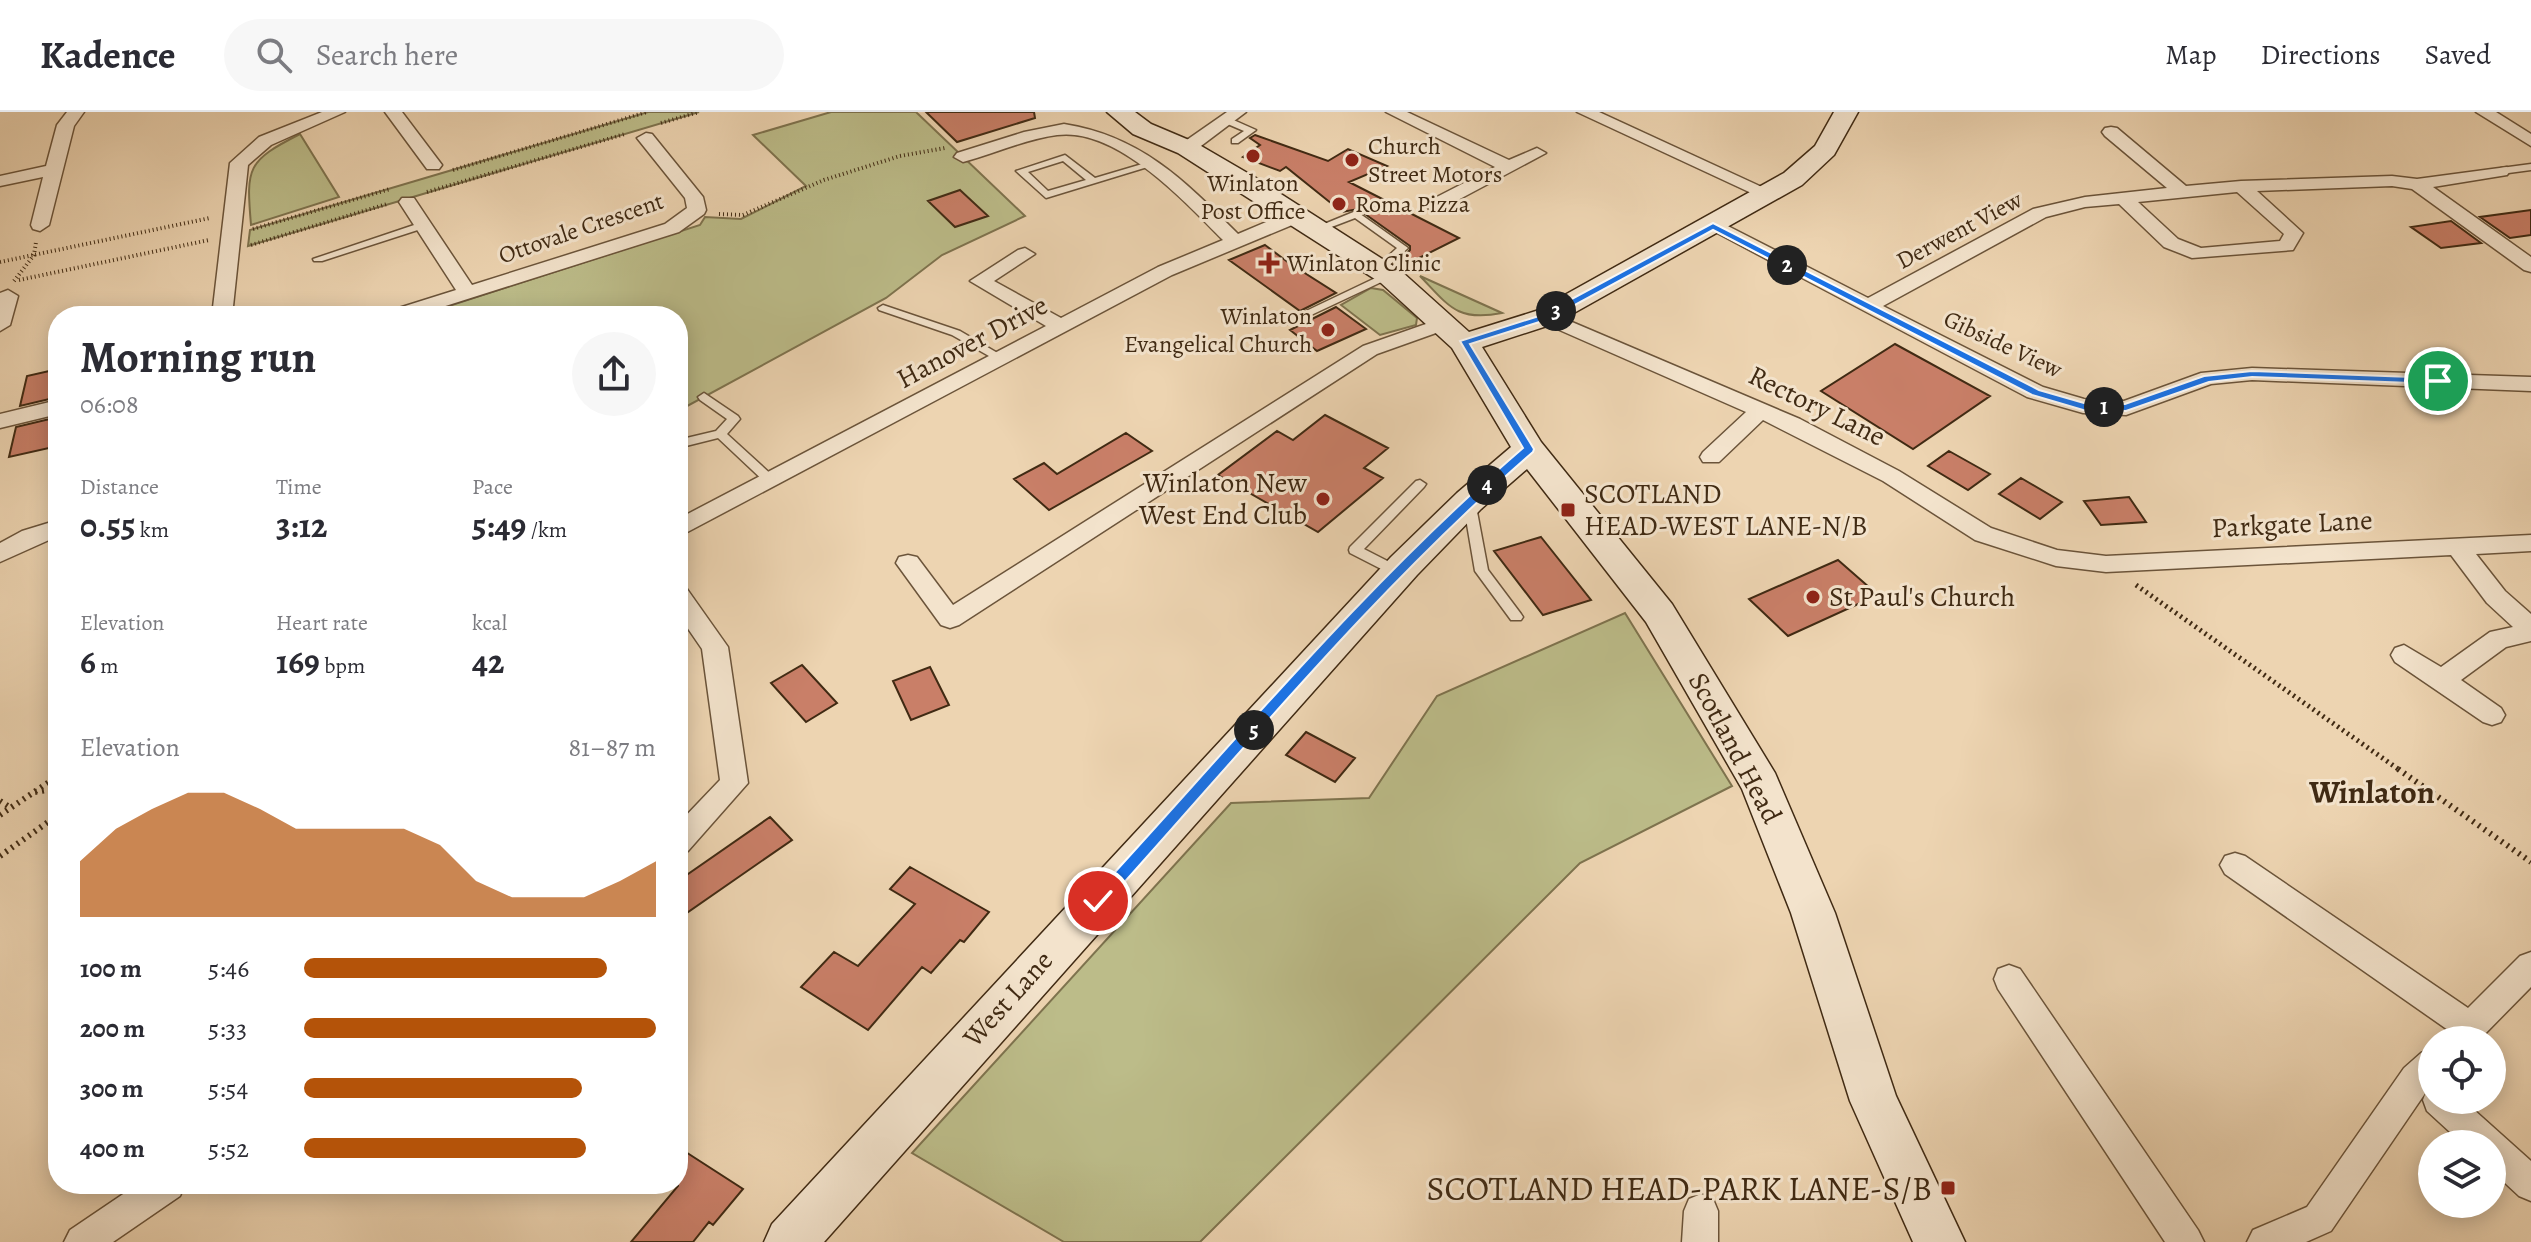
<!DOCTYPE html>
<meta charset="utf-8">
<style>
:root{--surface:#fff;--page:#f7f7f7;--text:#2b2b33;--muted:#7c7c81;--line:#e1e1e2;--accent:#b45309}
body{margin:0;font-family:Alegreya,serif;background:var(--page);color:var(--text);height:100vh;display:flex;flex-direction:column;font-size:30px;white-space:nowrap}
*{box-sizing:border-box;margin:0}
p{font-size:26px;color:var(--muted)}
.icon{flex:none;width:44px;height:44px;fill:none;stroke:currentColor;stroke-width:2;stroke-linecap:round;stroke-linejoin:round}
.map{position:relative;flex:1;overflow:hidden}
.panel{position:absolute;left:48px;top:194px;width:640px;height:888px;display:flex;flex-direction:column;background:var(--surface);border-radius:32px;box-shadow:0 4px 20px #0003}
.panel>*{flex:none}
.controls{position:absolute;left:2418px;top:914px;display:grid;gap:16px}
.controls a{display:grid;place-items:center;width:88px;height:88px;border-radius:50%;background:var(--surface);box-shadow:0 4px 20px #0003;font-size:40px}
.pin{position:absolute;display:grid;place-items:center;width:68px;height:68px;color:#fff;margin:-34px;border:4px solid #fff;border-radius:50%;box-shadow:0 2px 8px #0007}
.km{position:absolute;width:40px;height:40px;margin:-20px;border-radius:50%;background:#222;color:#fff;font-size:22px;line-height:40px;text-align:center}
.round{display:grid;place-items:center;flex:none;width:84px;height:84px;border-radius:42px;background:var(--page)}
.overview{display:flex;align-items:center;justify-content:space-between;height:136px;padding:0 32px}
h1{font-size:44px;font-weight:600;line-height:60px}
.stats{display:grid;grid-template-columns:repeat(3,1fr);gap:12px;height:136px;padding:8px 32px}
.stats div{display:grid;align-content:center}
.stats b{font-size:34px;font-weight:600}
.stats small{font-size:22px;font-weight:400}
.stats p{font-size:22px}
.chart{height:224px;padding:16px 32px}
.chart p{display:flex;justify-content:space-between}
.chart svg{width:100%;height:144px;margin-top:8px;fill:var(--accent);opacity:.7}
ul{padding:0 32px;list-style:none;font-size:26px}
li{display:grid;grid-template-columns:128px 96px 1fr;align-items:center;height:60px}
li i{height:20px;border-radius:10px;background:var(--accent)}
header{display:flex;align-items:center;gap:48px;box-sizing:border-box;height:112px;padding:0 40px;background:var(--surface);border-bottom:2px solid var(--line)}
header strong{font-size:38px}
nav{display:flex;gap:44px;margin-inline-start:auto;font-size:28px}
.search{width:560px;height:72px;background:var(--page);display:flex;align-items:center;gap:20px;box-sizing:border-box;padding:0 28px;border-radius:44px;color:var(--muted);font-size:30px}
.map>svg:first-child{display:block}
.green{fill:#bcbc89;stroke:#7e734e;stroke-width:2}
.building{fill:#c97f68;stroke:#402a13;stroke-width:2}
.lines{fill:none;stroke-linecap:round;stroke-linejoin:round}
.lane-casing{stroke:#6b543a;stroke-width:3}
.street-casing{stroke:#6b543a;stroke-width:3}
.secondary-casing{stroke:#402a13;stroke-width:3}
.path-far2{stroke:#402a13;stroke-width:4;stroke-dasharray:1 3;stroke-linecap:butt}
.path-far1{stroke:#402a13;stroke-width:5;stroke-dasharray:2 4;stroke-linecap:butt}
.path{stroke:#402a13;stroke-width:6;stroke-dasharray:2 5;stroke-linecap:butt}
.lane{fill:#f3e3cc;fill-rule:evenodd}
.street{fill:#f3e3cc;fill-rule:evenodd}
.secondary{fill:#f3e3cc;fill-rule:evenodd}
.route{fill:#1a73e8;stroke:#fff;stroke-width:2}
.poi-dot{fill:#8f2418;stroke:#f3e3cc;stroke-width:3}
.labels{text-anchor:middle;dominant-baseline:central;stroke-width:6;stroke-linejoin:round;paint-order:stroke}
.far-poi-label{font-size:24px;fill:#402a13;stroke:#f3e3cc;text-anchor:start}
.far-street-label{font-size:24px;fill:#402a13;stroke:#f3e3cc}
.street-label{font-size:28px;fill:#402a13;stroke:#f3e3cc}
.poi-label{font-size:28px;fill:#402a13;stroke:#f3e3cc;text-anchor:start}
.quarter-label{font-size:32px;font-weight:bold;fill:#402a13;stroke:#f3e3cc}
.near-poi-label{font-size:34px;fill:#402a13;stroke:#f3e3cc;text-anchor:end}
</style>
<header>
<strong>Kadence</strong>
<div class="search"><svg class="icon" aria-label="search" viewBox="0 0 24 24"><circle cx="10" cy="10" r="6"/><path d="M15 15l6 6"/></svg>Search here</div>
<nav><a>Map</a><a>Directions</a><a>Saved</a></nav>
</header>
<div class="map">
<svg width="2531" height="1130" viewBox="0 0 2531 1130">
<rect width="100%" height="100%" fill="#edd4b1"/>
<filter id="stains"><feTurbulence type="fractalNoise" baseFrequency=".0025" numOctaves="4"/><feColorMatrix values="0 0 0 0 .2 0 0 0 0 .09 0 0 0 0 .02 0 0 0 .5 -.17"/></filter>
<radialGradient id="worn" r=".72"><stop offset=".6" stop-color="#630" stop-opacity="0"/><stop offset="1" stop-color="#630" stop-opacity=".3"/></radialGradient>
<path class="green" d="M648,0H699L248,134L250,118Z
M831,0H916L1025,104L942,143L886,186L678,299V204H418L700,113L705,105L741,107L806,74L753,23Z
M300,22L339,85L251,113C246,55 247,49 300,22Z
M1420,164L1502,201C1457,210 1449,194 1420,164Z
M1371,176L1383,178L1417,206L1416,213L1380,223L1341,193Z
M1625,501L1732,674L1580,751L1200,1130H1064L912,1041L1231,691L1369,686L1437,584Z"/>
<path class="building" d="M926,0H1034L1035,6L957,30Z
M1255,23L1328,49L1348,37L1387,54L1349,70L1459,126L1409,151L1402,146L1410,138V134L1358,97L1342,100L1286,55L1280,59L1243,45L1260,33L1250,26Z
M960,78L988,104L955,115L928,89Z
M2531,98V123L2510,126L2480,105Z
M2451,109L2481,131L2441,136L2411,115Z
M1265,133L1289,151L1336,181L1300,199L1229,148Z
M1336,195L1366,217L1317,239L1290,218Z
M1895,232L1990,284L1913,337L1821,279Z
M58,257V285L20,294L27,264Z
M1325,303L1388,336L1364,356L1383,366L1318,420L1218,363L1277,319L1293,328Z
M58,305V334L9,345L16,315Z
M1126,321L1152,339L1049,398L1014,367L1044,351L1057,362Z
M1949,339L1990,362L1968,378L1928,354Z
M2021,366L2062,390L2040,407L1999,382Z
M2129,385L2146,410L2101,413L2084,389Z
M1541,425L1591,488L1543,503L1494,439Z
M1838,448L1878,483L1788,524L1749,487Z
M802,553L837,591L806,610L771,571Z
M930,555L949,593L911,608L893,569Z
M1306,620L1355,646L1335,670L1286,643Z
M770,705L792,728L678,807V769Z
M910,755L989,800L964,830L960,828L931,861L922,855L868,918L801,875L834,840L858,854L915,792L890,777Z
M678,1035L743,1077L713,1113L709,1110L693,1130H631L678,1074Z"/>
<g class="lines">
<defs>
<path id="lane" d="M1223,6H1229L1256,18L1238,31H1232V27L1244,19L1223,10Z
M1065,43L1095,66L1149,50L1154,53L1046,86L1016,59ZM1063,49L1086,68L1048,79L1028,60Z
M2531,52V58L2501,62L2496,59L2501,56Z
M1356,99L1408,136L1383,159H1375L1374,157L1397,136L1355,106L1321,119L1312,117Z
M423,110L427,111V115L322,149H314L313,147Z
M1388,160L1393,163L1392,165L1292,212H1284L1283,210Z
M883,193L960,219L1006,246L1000,249L996,248L952,223L879,198L878,196Z
M704,281L738,304L740,307L727,322L774,365L776,368L774,371H766L718,326L678,336V328L716,319L727,307L700,288L698,285Z
M1420,368L1426,372L1424,375L1364,437L1403,457L1405,460L1403,463H1393L1350,441L1349,438L1350,435L1416,369Z
M1469,385L1475,389L1488,458L1521,502L1523,505L1521,508H1511L1475,459L1463,389Z"/>
<path id="street" d="M67,0H84L74,14L49,113L40,119L33,117L31,113L43,65L0,74V64L46,54L57,13Z
M322,0H345L271,33L248,53L232,204H212L230,51L259,25Z
M385,0H402L442,53L439,57H427Z
M1227,0H1246L1193,40H1181L1178,36L1181,32Z
M1386,0H1407L1509,48L1537,36L1546,41L1441,97H1429L1426,93L1429,89L1495,55Z
M1577,0H1599L1777,82L1768,87L1762,86Z
M2476,0H2496L2531,22V34Z
M1064,12C1141,24 1185,69 1238,122L1290,100L1297,98L1306,104L1304,108L1172,163L678,425V407L1046,214L970,169L1018,138L1025,136L1035,142L994,169L1061,206L1158,155L1223,128C1184,89 1117,15 1057,23C1025,27 994,42 963,50L954,45L957,41L1024,20Z
M2111,15L2117,16L2186,74L2241,69L2392,64L2417,67L2507,55L2510,59L2507,63L2433,75L2531,145V160L2524,158L2412,77L2392,74L2257,79L2303,121L2293,138L2192,146L2164,135L2119,92L2085,95L2046,105L1883,194L2043,275L2084,287L2124,289L2201,261L2252,256L2531,265V279L2252,268L2211,272L2126,303L2083,301L2027,285L1704,114L1706,110H1720L1868,186L2033,97L2085,85L2167,76L2105,24L2102,20L2105,16ZM2237,80L2284,122L2280,129L2201,136L2178,127L2138,90Z
M646,21L652,22L703,85L706,98L704,102L679,120L414,204H383L386,200L456,178L399,90L402,86H414L472,173L665,112L687,96L685,86L637,26Z
M8,178L18,184L10,213L0,219V181Z
M1546,199L1800,307L1899,359L1991,416L2057,438L2106,444L2531,423V439L2476,442L2505,479L2531,502V529L2506,535L2461,568L2501,596L2505,603L2501,610L2492,613L2483,610L2395,550L2391,543L2395,536L2404,533L2441,555L2490,520L2513,515L2487,491L2451,443L2106,460L2056,454L1975,428L1883,369L1763,308L1719,350H1703L1700,345L1703,340L1746,300L1539,209L1536,205L1539,201Z
M1443,206L1453,212L1450,216L1377,242L959,513L950,516L941,513L896,451L899,445L908,443L917,445L953,493L1363,234Z
M58,288V302L0,316V302Z
M58,408V424L0,450V431L22,419Z
M678,474L687,477L728,535L748,671L688,739L678,743V712L720,668L702,537L678,502Z
M2235,741L2245,744L2468,896L2520,844L2531,840V875L2479,928H2445L2448,918L2225,762L2220,753L2225,744Z
M2009,853L2020,857L2198,1118L2204,1130H2165L1998,877L1994,867L1998,857Z
M2432,937V974L2429,976L2432,975V988H2463L2531,1049V1089L2519,1084L2492,1059V1032H2463L2427,999L2423,988L2426,980L2331,1119L2306,1130H2247L2253,1118L2307,1095L2404,956L2421,941Z
M138,1072H185L180,1084L113,1130H64L70,1118Z
M1701,1082L1713,1087L1718,1099V1130H1682L1684,1099L1689,1087Z"/>
<path id="secondary" d="M1107,0H1135L1151,12L1196,31L1256,66L1401,159L1469,220L1536,199L1784,61L1815,34L1834,0H1858L1834,43L1802,73L1556,211L1482,235L1541,330L1672,492L1775,661L1835,801L1896,984L1965,1130H1913L1850,989L1791,801L1742,677L1646,510L1527,357L1481,397L1417,463L824,1130H764L772,1112L1391,445L1457,381L1511,335L1452,236L1381,171L1178,41L1133,22Z"/>
</defs>
<use href="#lane" class="lane-casing"/>
<use href="#street" class="street-casing"/>
<use href="#secondary" class="secondary-casing"/>
<path class="path-far2" d="M661,11L699,0
M453,58L647,0
M427,80L625,22
M719,102L743,103L824,68L900,44L945,36
M253,117L390,77
M251,133L387,92
M0,150L210,106
M19,168L209,128
M14,169L34,143L36,130"/>
<path class="path-far1" d="M2136,473L2401,659"/>
<path class="path" d="M2398,657L2531,750
M35,680L58,676
M0,689L11,696
M0,703L58,664
M0,744L58,703"/>
<use href="#lane" class="lane"/>
<use href="#street" class="street"/>
<use href="#secondary" class="secondary"/>
</g>
<path class="route" d="M1713,111L2039,278L2084,291L2125,292L2204,264L2252,259L2438,266L2443,269L2438,272L2252,265L2209,270L2126,299L2083,298L2032,283L1713,118L1549,207L1470,232L1534,337L1533,340C1376,476 1243,639 1104,793H1093V784C1232,633 1367,470 1523,336L1460,229L1542,203Z"/>
<g class="poi-dot">
<circle cx="1253" cy="44" r="8"/>
<circle cx="1352" cy="48" r="8"/>
<circle cx="1339" cy="92" r="8"/>
<path d="M1265 139h8v8h8v8h-8v8h-8v-8h-8v-8h8z"/>
<circle cx="1328" cy="218" r="8"/>
<circle cx="1323" cy="387" r="8"/>
<rect x="1560" y="390" width="16" height="16" rx="4"/>
<circle cx="1813" cy="485" r="8"/>
<rect x="1940" y="1068" width="16" height="16" rx="4"/>
</g>
<g class="labels">
<g class="far-poi-label">
<text x="1368" y="34">Church<tspan x="1368" dy="28">Street Motors</tspan></text>
<text x="1253" y="71" text-anchor="middle">Winlaton<tspan x="1253" dy="28">Post Office</tspan></text>
<text x="1355" y="92">Roma Pizza</text>
<text x="1287" y="151">Winlaton Clinic</text>
<text x="1312" y="204" text-anchor="end">Winlaton<tspan x="1312" dy="28">Evangelical Church</tspan></text>
</g>
<g class="far-street-label">
<text transform="translate(581 116) rotate(-19)">Ottovale Crescent</text>
<text transform="translate(1959 118) rotate(-28)">Derwent View</text>
<text transform="translate(2003 232) rotate(25)">Gibside View</text>
</g>
<g class="street-label">
<text transform="translate(972 230) rotate(-28)">Hanover Drive</text>
<text transform="translate(1817 294) rotate(26)">Rectory Lane</text>
<text transform="translate(2292 412) rotate(-3)">Parkgate Lane</text>
<text transform="translate(1735 636) rotate(62)">Scotland Head</text>
<text transform="translate(1008 887) rotate(-48)">West Lane</text>
</g>
<g class="poi-label">
<text x="1307" y="371" text-anchor="end">Winlaton New<tspan x="1307" dy="32">West End Club</tspan></text>
<text x="1584" y="382">SCOTLAND<tspan x="1584" dy="32">HEAD-WEST LANE-N/B</tspan></text>
<text x="1829" y="485">St Paul's Church</text>
</g>
<g class="quarter-label">
<text x="2372" y="680">Winlaton</text>
</g>
<g class="near-poi-label">
<text x="1932" y="1076">SCOTLAND HEAD-PARK LANE-S/B</text>
</g>
</g>
<rect width="100%" height="100%" filter="url(#stains)"/>
<rect width="100%" height="100%" fill="url(#worn)"/>
</svg>
<div class="controls">
<a><svg class="icon" aria-label="locate" viewBox="0 0 24 24"><circle cx="12" cy="12" r="6"/><path d="M12 2v4M12 18v4M2 12h4M18 12h4"/></svg></a>
<a><svg class="icon" aria-label="layers" viewBox="0 0 24 24"><path d="M12 4l9 5-9 5-9-5zM3 14l9 5 9-5"/></svg></a>
</div>
<div class="pin" style="left:2438px;top:269px;background:#1e9e55"><svg class="icon" aria-label="arrive" viewBox="0 0 24 24"><path d="M6 21V4h12l-3 4 3 4H6"/></svg></div>
<div class="pin" style="left:1098px;top:789px;background:#d93025"><svg class="icon" aria-label="check" viewBox="0 0 24 24"><path d="M5 12l5 5 9-10"/></svg></div>
<b class="km" style="left:2104px;top:295px">1</b>
<b class="km" style="left:1787px;top:153px">2</b>
<b class="km" style="left:1556px;top:199px">3</b>
<b class="km" style="left:1487px;top:373px">4</b>
<b class="km" style="left:1254px;top:618px">5</b>
<section class="panel">
<div class="overview"><div><h1>Morning run</h1><p>06:08</p></div><a class="round"><svg class="icon" aria-label="share" viewBox="0 0 24 24"><path d="M12 15V3M7 8l5-5 5 5M5 13v7h14v-7"/></svg></a></div>
<div class="stats">
<div><p>Distance</p><b>0.55<small> km</small></b></div>
<div><p>Time</p><b>3:12</b></div>
<div><p>Pace</p><b>5:49<small> /km</small></b></div>
</div>
<div class="stats">
<div><p>Elevation</p><b>6<small> m</small></b></div>
<div><p>Heart rate</p><b>169<small> bpm</small></b></div>
<div><p>kcal</p><b>42</b></div>
</div>
<div class="chart"><p><span>Elevation</span>81–87 m</p>
<svg viewBox="0 0 160 44" preserveAspectRatio="none"><path d="M0 44V27L10 17L20 11L30 6L40 6L50 11L60 17L70 17L80 17L90 17L100 22L110 33L120 38L130 38L140 38L150 33L160 27V44z"/></svg>
</div>
<ul>
<li><b>100 m</b>5:46<i style="width:86%"></i></li>
<li><b>200 m</b>5:33<i style="width:100%"></i></li>
<li><b>300 m</b>5:54<i style="width:79%"></i></li>
<li><b>400 m</b>5:52<i style="width:80%"></i></li>
</ul>
</section>
</div>
